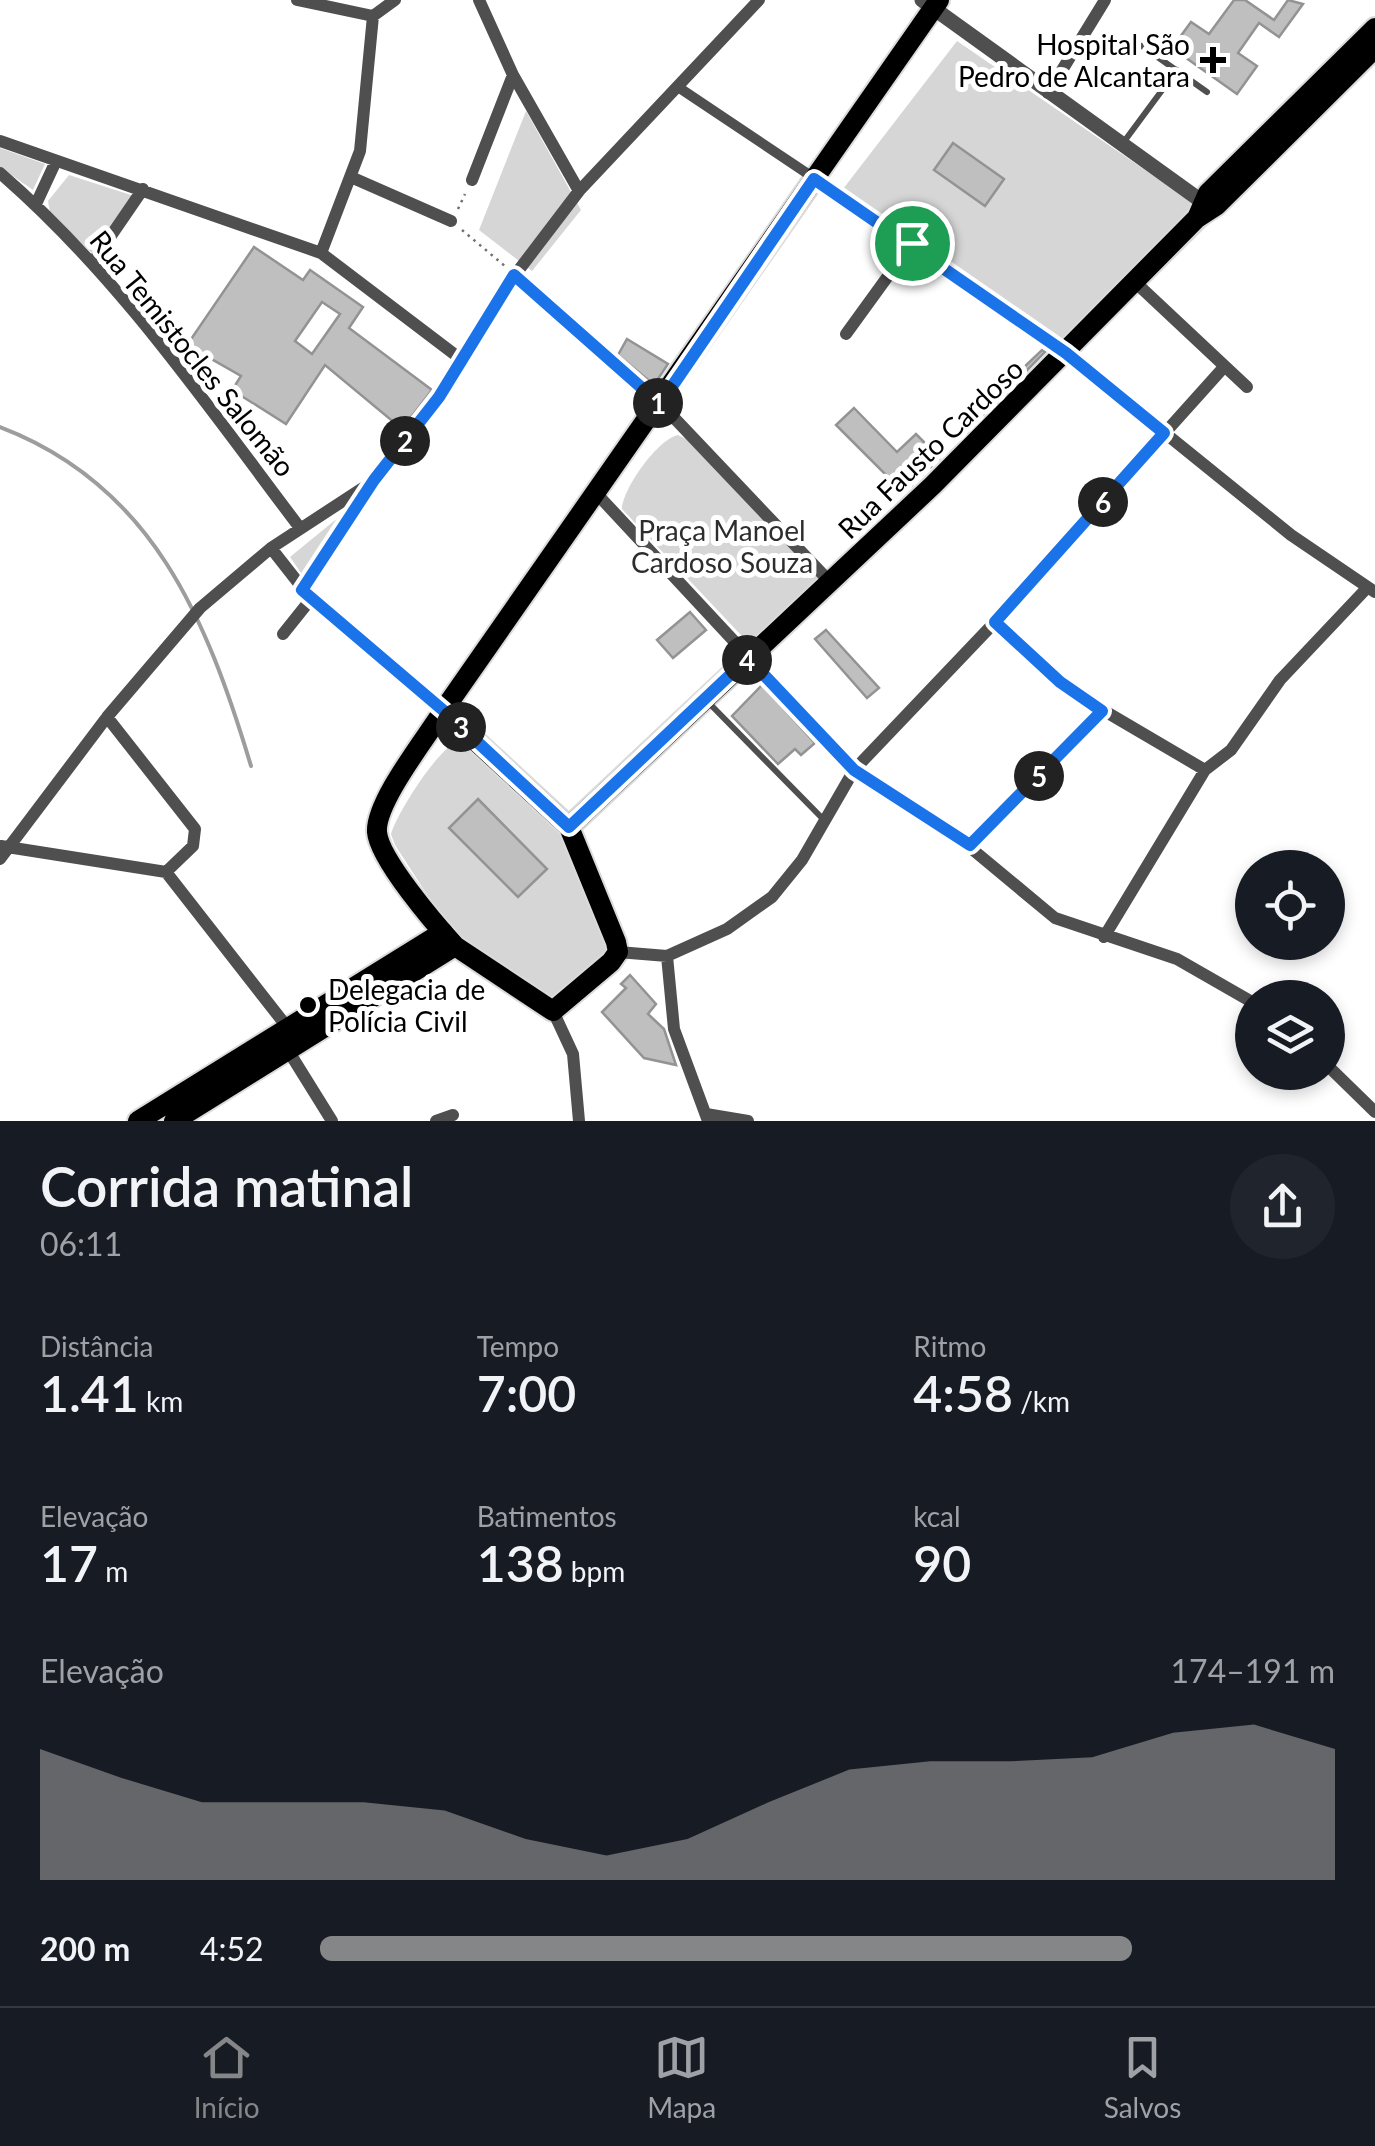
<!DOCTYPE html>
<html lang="pt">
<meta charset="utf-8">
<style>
:root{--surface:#171b24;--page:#20242c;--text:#f1f3f6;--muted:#9ea1a6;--line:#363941;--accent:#858687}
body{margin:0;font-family:Lato,sans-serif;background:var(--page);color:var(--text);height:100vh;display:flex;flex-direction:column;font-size:38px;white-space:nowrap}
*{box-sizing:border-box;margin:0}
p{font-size:32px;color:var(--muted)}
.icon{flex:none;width:55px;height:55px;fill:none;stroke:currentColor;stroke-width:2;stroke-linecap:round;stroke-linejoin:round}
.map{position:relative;height:1121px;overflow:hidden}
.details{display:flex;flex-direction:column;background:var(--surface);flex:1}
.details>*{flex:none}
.fabs{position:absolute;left:1235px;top:850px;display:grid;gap:20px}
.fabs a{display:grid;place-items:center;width:110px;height:110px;border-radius:50%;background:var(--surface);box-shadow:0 5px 15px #0003;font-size:50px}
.pin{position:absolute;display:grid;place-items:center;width:85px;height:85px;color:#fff;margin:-42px;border:5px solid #fff;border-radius:50%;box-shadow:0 2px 10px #0007}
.km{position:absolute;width:50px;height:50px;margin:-25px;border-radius:50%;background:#222;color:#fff;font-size:28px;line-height:50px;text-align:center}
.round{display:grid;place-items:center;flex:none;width:105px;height:105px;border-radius:52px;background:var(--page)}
.head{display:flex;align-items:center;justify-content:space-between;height:170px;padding:0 40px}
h1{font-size:55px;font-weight:600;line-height:75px}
.metrics{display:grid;grid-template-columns:repeat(3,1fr);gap:15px;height:170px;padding:10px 40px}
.metrics div{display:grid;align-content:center}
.metrics b{font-size:50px;font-weight:600}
.metrics small{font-size:28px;font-weight:400}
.metrics p{font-size:28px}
.chart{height:280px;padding:20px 40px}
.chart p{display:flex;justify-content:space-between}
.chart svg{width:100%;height:180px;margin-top:10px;fill:var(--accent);opacity:.7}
ul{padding:0 40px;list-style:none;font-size:32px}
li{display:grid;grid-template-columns:160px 120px 1fr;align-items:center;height:75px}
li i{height:25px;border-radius:12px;background:var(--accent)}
.tabs{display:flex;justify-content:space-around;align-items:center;height:140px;border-top:2px solid var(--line);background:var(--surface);font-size:28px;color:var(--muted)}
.tabs a{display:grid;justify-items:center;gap:5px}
.tabs .active{color:var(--accent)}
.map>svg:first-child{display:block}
.green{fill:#d6d6d6}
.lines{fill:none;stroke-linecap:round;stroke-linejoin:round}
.stream{stroke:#9d9d9d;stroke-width:4}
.building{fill:#bfbfbf;stroke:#939393;stroke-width:2.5;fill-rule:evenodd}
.primary-casing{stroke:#dbdbdb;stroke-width:24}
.path{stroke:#717171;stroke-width:2.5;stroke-dasharray:2.5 5;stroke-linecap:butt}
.service{stroke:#4f4f4f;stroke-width:6}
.pedestrian{stroke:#4f4f4f;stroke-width:10}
.minor{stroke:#4f4f4f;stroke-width:12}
.tertiary{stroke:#4f4f4f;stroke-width:15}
.primary{stroke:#000;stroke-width:20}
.route-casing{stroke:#fff;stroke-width:20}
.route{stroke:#1a73e8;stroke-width:12}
.poi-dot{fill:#000;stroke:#fff;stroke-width:4}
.labels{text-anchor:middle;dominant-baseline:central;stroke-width:10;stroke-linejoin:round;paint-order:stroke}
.poi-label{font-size:28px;fill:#000;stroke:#fff;text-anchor:end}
.street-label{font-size:28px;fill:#000;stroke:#fff}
.park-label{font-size:28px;fill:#2d2d2d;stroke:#fff}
</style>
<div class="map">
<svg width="1375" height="1121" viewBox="0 0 1375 1121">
<rect width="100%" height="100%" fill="#fff"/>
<path class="green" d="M957,41L1215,218L1080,352L843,189Z
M526,111L581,210L532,271L479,230Z
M0,148L45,164L33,190L0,167Z
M69,175L134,196L95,256L50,213L48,201Z
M678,435L690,441L820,578L757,652L622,509C623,488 658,439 678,435Z
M389,476L310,586L290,557Z
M461,740L570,825L613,944L561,1003L547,999L465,946L446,924L395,845L391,834C397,813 441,743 461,740Z"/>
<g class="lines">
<path class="stream" d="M0,427C153,485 207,620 251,766"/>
</g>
<path class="building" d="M1234,0H1245L1274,20L1288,0L1303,4L1279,37L1259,23L1238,53L1257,66L1237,94L1172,48L1191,22L1209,34Z
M953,143L1004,179L985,206L934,170Z
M254,247L303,280L310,270L363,307L349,328L432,390L402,429L325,365L286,424L232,390L241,376L187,345ZM322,302L340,314L312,354L295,341Z
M627,339L668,364L654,385L618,355Z
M1042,350L1045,352L963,435L958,430Z
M854,408L897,452L916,434L940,458L904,493L836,425Z
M690,612L706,630L673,658L657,640Z
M826,630L879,688L867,698L815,639Z
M762,685L815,743L801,755L795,749L778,764L732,716Z
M478,799L547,869L518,897L449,828Z
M630,975L656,1004L648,1014L664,1029L676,1065L644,1058L602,1012L626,988L621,984Z"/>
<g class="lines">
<defs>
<path id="primary" d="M1197,218L1208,193L1375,28
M443,711L569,827L616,942L618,952L611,962L553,1011L455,946C436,925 379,859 377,832C375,802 427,737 443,711L939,0
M569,827L933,485L1197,218L1217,205L1375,48
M138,1121L443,932
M174,1121L455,946"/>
</defs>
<use href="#primary" class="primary-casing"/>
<path class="path" d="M458,209L465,194
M462,230L506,267"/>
<path class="service" d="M1142,46L1207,92
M1123,143L1177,70
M707,701L824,820"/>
<path class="pedestrian" d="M678,87L814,178
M515,275L659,403"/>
<path class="minor" d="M297,0L373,16
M479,0L513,75L579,191
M1048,93L1105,0
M0,141L321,253L462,360
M0,173C118,275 206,404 300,528
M353,178L451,221
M815,179L1066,353L1291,535L1375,592
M472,180L513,75
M36,204L56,161
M321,253L360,151L373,16L395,0
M93,262L143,189
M1135,282L1247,387
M846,334L912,243
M660,403L830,582
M597,494L854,770L937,820L1055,918L1177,959L1252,1002
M271,548L311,599L443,711
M302,591L375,480L439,397L515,275L579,191L759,0
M995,622L1079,696L1205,770
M283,634L311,599
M107,717L195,829L193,846L166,872
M970,845L1102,711
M1,846L166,872
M0,859L107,717L200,608L271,548L372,482
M166,872L291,1032
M1104,937L1205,770L1231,750L1280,680L1366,589
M618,952L667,956L727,929L772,897L802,860L854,770L995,622L1224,367
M667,956L674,1029L708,1121
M553,1011L573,1054L579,1121
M286,1047L332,1121
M1328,1066L1375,1112
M706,1114L748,1121
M436,1121L453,1115"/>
<path class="tertiary" d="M922,0L1211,208"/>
<use href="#primary" class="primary"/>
</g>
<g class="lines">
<defs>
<path id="route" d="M814,179L1066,353L1164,433L995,622L1060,682L1102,711L970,845L854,770L748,658L569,827L444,711L302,590L374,480L439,397L514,275L660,404Z"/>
</defs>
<use href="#route" class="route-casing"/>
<use href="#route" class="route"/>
</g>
<g class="poi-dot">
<path d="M1208 45h10v10h10v10h-10v10h-10v-10h-10v-10h10z"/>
<circle cx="308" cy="1005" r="10"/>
</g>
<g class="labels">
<g class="poi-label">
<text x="1190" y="44">Hospital São<tspan x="1190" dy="32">Pedro de Alcantara</tspan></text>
<text x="328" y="989" text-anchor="start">Delegacia de<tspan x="328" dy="32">Polícia Civil</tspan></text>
</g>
<g class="street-label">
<text transform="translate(193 353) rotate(51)">Rua Temistocles Salomão</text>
<text transform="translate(930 448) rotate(-44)">Rua Fausto Cardoso</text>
</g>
<g class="park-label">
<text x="722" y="530">Praça Manoel<tspan x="722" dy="32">Cardoso Souza</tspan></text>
</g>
</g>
</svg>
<div class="fabs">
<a><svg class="icon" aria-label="locate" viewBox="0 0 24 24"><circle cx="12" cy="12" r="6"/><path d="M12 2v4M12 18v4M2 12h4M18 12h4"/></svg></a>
<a><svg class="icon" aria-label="layers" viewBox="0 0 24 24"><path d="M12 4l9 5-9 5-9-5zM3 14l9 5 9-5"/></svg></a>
</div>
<div class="pin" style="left:912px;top:243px;background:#1e9e55"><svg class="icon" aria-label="arrive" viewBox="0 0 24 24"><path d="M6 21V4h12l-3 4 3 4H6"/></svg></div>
<b class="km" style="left:658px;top:403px">1</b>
<b class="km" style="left:405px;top:441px">2</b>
<b class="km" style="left:461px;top:727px">3</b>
<b class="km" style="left:747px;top:660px">4</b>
<b class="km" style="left:1039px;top:776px">5</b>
<b class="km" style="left:1103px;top:502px">6</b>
</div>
<section class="details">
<div class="head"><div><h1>Corrida matinal</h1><p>06:11</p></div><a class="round"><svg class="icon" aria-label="share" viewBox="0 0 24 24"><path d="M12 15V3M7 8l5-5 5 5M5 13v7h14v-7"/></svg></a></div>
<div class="metrics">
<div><p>Distância</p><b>1.41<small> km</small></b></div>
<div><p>Tempo</p><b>7:00</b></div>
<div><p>Ritmo</p><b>4:58<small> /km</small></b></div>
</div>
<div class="metrics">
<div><p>Elevação</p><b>17<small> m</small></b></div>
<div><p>Batimentos</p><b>138<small> bpm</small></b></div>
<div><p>kcal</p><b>90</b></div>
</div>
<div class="chart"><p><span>Elevação</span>174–191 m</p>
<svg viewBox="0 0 160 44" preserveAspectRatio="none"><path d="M0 44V12L10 19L20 25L30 25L40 25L50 27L60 34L70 38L80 34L90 25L100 17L110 15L120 15L130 14L140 8L150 6L160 12V44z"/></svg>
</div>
<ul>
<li><b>200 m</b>4:52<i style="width:80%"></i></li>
</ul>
</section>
<nav class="tabs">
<a class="active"><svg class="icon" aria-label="home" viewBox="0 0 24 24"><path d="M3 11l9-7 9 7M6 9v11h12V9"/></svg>Início</a>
<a><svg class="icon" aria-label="map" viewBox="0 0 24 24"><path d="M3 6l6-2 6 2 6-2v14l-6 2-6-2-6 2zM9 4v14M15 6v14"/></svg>Mapa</a>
<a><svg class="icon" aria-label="saved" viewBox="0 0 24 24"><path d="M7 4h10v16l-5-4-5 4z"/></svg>Salvos</a>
</nav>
